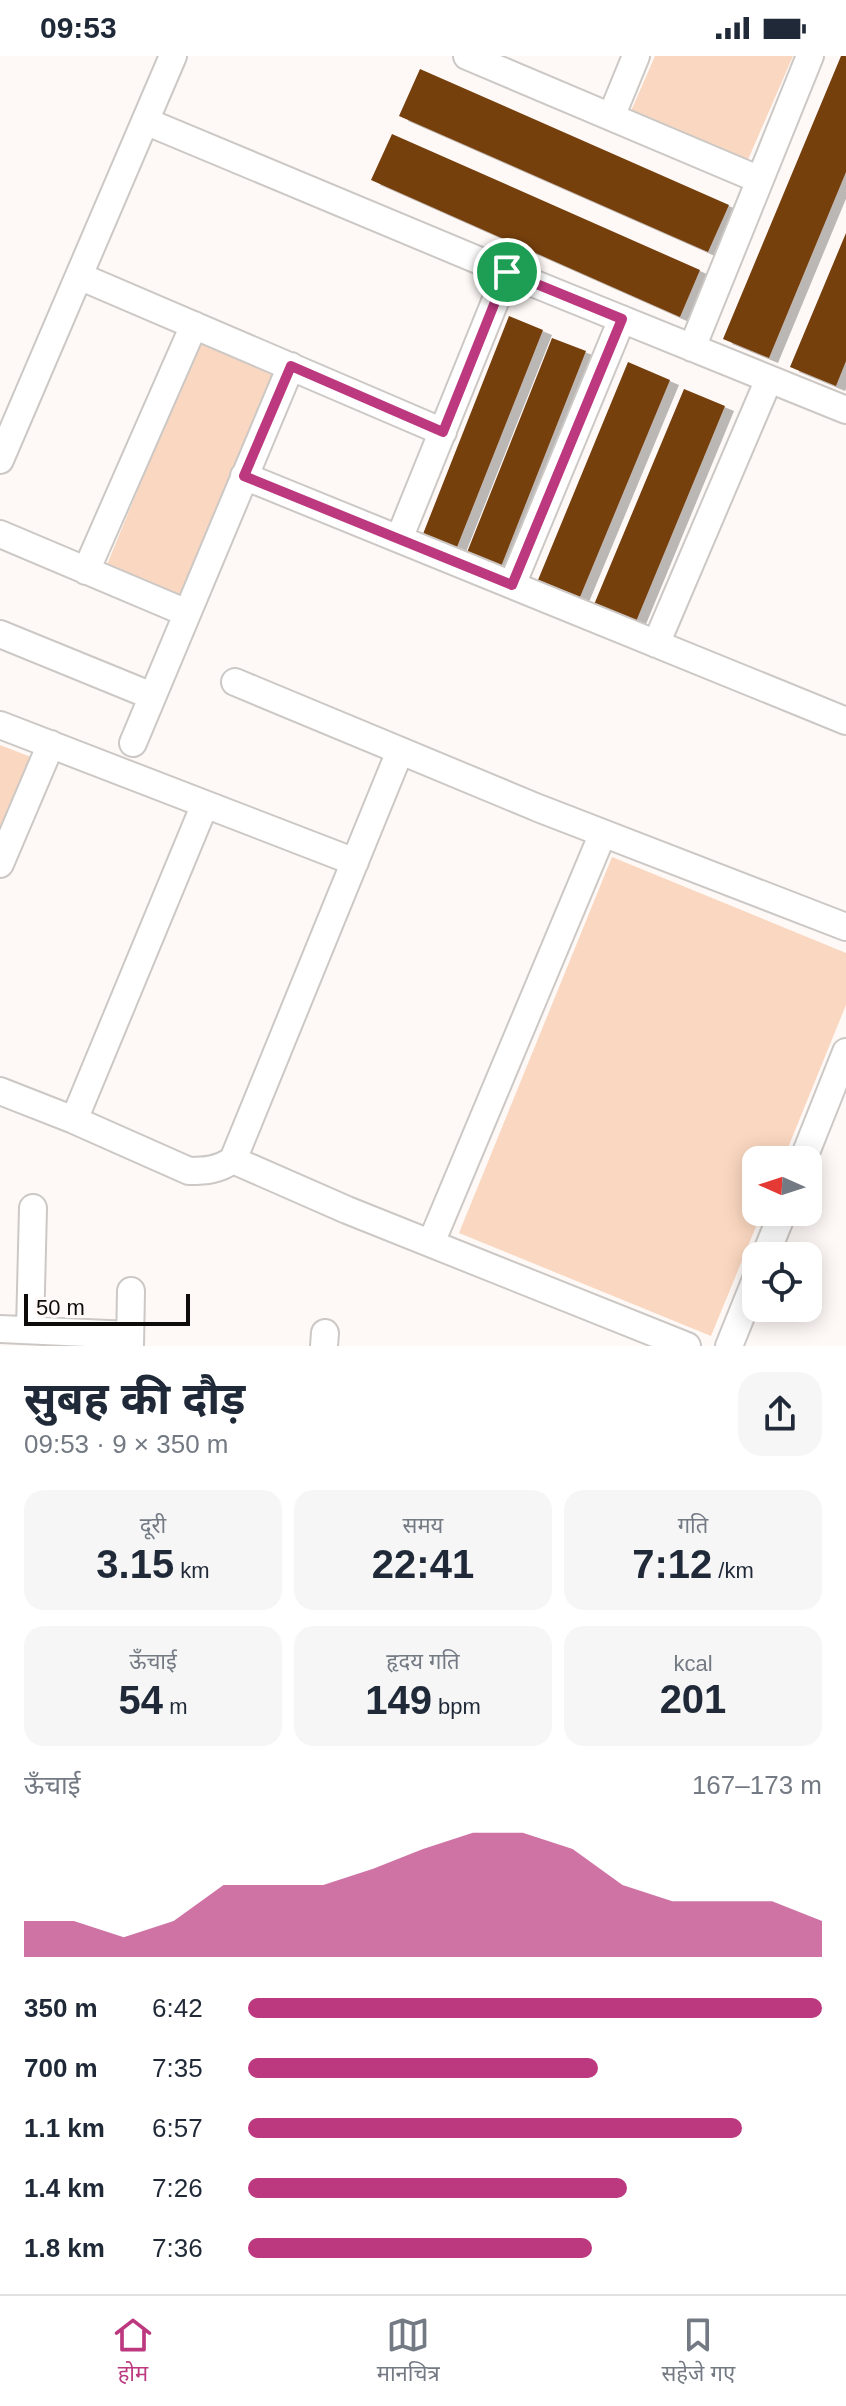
<!DOCTYPE html>
<html lang="hi">
<meta charset="utf-8">
<style>
:root{--surface:#fff;--page:#f6f6f7;--text:#1f2937;--muted:#747a83;--line:#e0e1e3;--accent:#bc3980}
body{margin:0;font-family:Helvetica,"Noto Sans Devanagari",sans-serif;background:var(--page);color:var(--text);height:100vh;display:flex;flex-direction:column;font-size:30px;white-space:nowrap}
*{box-sizing:border-box;margin:0}
p{font-size:26px;color:var(--muted)}
.icon{flex:none;width:44px;height:44px;fill:none;stroke:currentColor;stroke-width:2;stroke-linecap:round;stroke-linejoin:round}
.map{position:relative;height:1290px;overflow:hidden}
.sheet{display:flex;flex-direction:column;background:var(--surface);flex:1}
.sheet>*{flex:none}
.needle{width:52px;rotate:273deg}
.buttons{position:absolute;left:742px;top:1090px;display:grid;gap:16px}
.buttons a{display:grid;place-items:center;width:80px;height:80px;border-radius:16px;background:var(--surface);box-shadow:0 4px 20px #0003;font-size:40px}
.scale{position:absolute;left:24px;bottom:20px;width:166px;box-sizing:border-box;padding-left:8px;border:4px solid #0d0c0b;border-top:0;font-size:22px;line-height:28px;white-space:nowrap;color:#0d0c0b;-webkit-text-stroke:6px #fef9f6;paint-order:stroke}
.pin{position:absolute;display:grid;place-items:center;width:68px;height:68px;color:#fff;margin:-34px;border:4px solid #fff;border-radius:50%;box-shadow:0 2px 8px #0007}
.round{display:grid;place-items:center;flex:none;width:84px;height:84px;border-radius:24px;background:var(--page)}
.headline{display:flex;align-items:center;justify-content:space-between;height:136px;padding:0 24px}
h1{font-size:44px;font-weight:700;line-height:60px}
.figures{display:grid;grid-template-columns:repeat(3,1fr);gap:12px;height:136px;padding:8px 24px}
.figures div{display:grid;align-content:center;border-radius:20px;background:var(--page);text-align:center}
.figures b{font-size:40px;font-weight:700}
.figures small{font-size:22px;font-weight:400}
.figures p{font-size:22px}
.chart{height:224px;padding:16px 24px}
.chart p{display:flex;justify-content:space-between}
.chart svg{width:100%;height:144px;margin-top:8px;fill:var(--accent);opacity:.7}
ul{padding:0 24px;list-style:none;font-size:26px}
li{display:grid;grid-template-columns:128px 96px 1fr;align-items:center;height:60px}
li i{height:20px;border-radius:10px;background:var(--accent)}
.status{display:flex;justify-content:space-between;align-items:center;height:56px;padding:0 40px;background:var(--surface);direction:ltr}
.status svg{height:22px;fill:currentColor}
.menu{display:flex;justify-content:space-around;align-items:center;height:112px;border-top:2px solid var(--line);background:var(--surface);font-size:22px;color:var(--muted)}
.menu a{display:grid;justify-items:center;gap:4px}
.menu .on{color:var(--accent)}
.map>svg:first-child{display:block}
.green{fill:#fad7c0}
.building{fill:#763f10;filter:url(#shadow)}
.lines{fill:none;stroke-linecap:round;stroke-linejoin:round}
.street-casing{stroke:#ccc8c5;stroke-width:30}
.street{stroke:#fff;stroke-width:26}
.route-casing{stroke:#fff;stroke-width:16}
.route{stroke:#bc3980;stroke-width:10}
</style>
<div class="status"><b>09:53</b><svg viewBox="0 0 49 12"><path d="M0 12V9h3v3zM5 12V6h3v6zM10 12V3h3v9zM15 12V0h3v12zM26 1h20v11H26zM47 4h2v5h-2z"/></svg></div>
<div class="map">
<svg width="846" height="1290" viewBox="0 0 846 1290">
<defs>
<filter id="shadow"><feDropShadow dx="9" dy="5" stdDeviation="0" flood-color="#0004"/></filter>
</defs>
<rect width="100%" height="100%" fill="#fef9f6"/>
<path class="green" d="M655,0H793L747,106L631,55Z
M199,285L277,317L184,544L106,511Z
M0,689L31,701L0,777Z
M612,801L846,897V949L783,1104H756V1156H762L711,1280L459,1177Z"/>
<path class="building" d="M841,0H846V116L769,302L723,283Z
M420,13L729,149L708,196L399,60Z
M392,78L700,214L680,261L371,124Z
M846,177V305L836,330L790,311Z
M509,260L543,274L457,491L423,478Z
M552,282L586,295L500,513L466,499Z
M628,306L670,324L580,541L538,524Z
M684,333L725,350L635,568L593,551Z"/>
<g class="lines">
<defs>
<path id="street" d="M467,0L760,124
M611,61L636,0
M145,65L540,230L846,354
M79,220L443,376
M692,292L810,0
M0,404L173,0
M244,420L846,665
M0,478L187,557
M399,483L507,216
M86,515L194,269
M512,529L622,263
M0,578L152,640
M656,588L769,323
M235,626L538,752L846,871
M0,669L355,806
M133,687L291,310
M0,808L51,688
M0,1035L74,1064L189,1115C206,1115 218,1114 233,1104L347,1154L687,1290
M74,1064L205,748
M233,1104L400,695
M803,1104L846,996
M431,1187L603,777
M765,1200L783,1156
M0,1273L130,1279
M30,1274L33,1152
M130,1290L131,1235
M324,1290L325,1277
M729,1290L756,1223"/>
</defs>
<use href="#street" class="street-casing"/>
<use href="#street" class="street"/>
</g>
<g class="lines">
<defs>
<path id="route" d="M507,216L622,263L512,529L244,420L291,310L443,376Z"/>
</defs>
<use href="#route" class="route-casing"/>
<use href="#route" class="route"/>
</g>
</svg>
<div class="buttons">
<a><svg class="needle" viewBox="-14 -14 28 28"><path d="M0-13l5 13h-10z" fill="#e53935"/><path d="M0 13l5-13h-10z" fill="#747a83"/></svg></a>
<a><svg class="icon" aria-label="locate" viewBox="0 0 24 24"><circle cx="12" cy="12" r="6"/><path d="M12 2v4M12 18v4M2 12h4M18 12h4"/></svg></a>
</div>
<div class="scale">50 m</div>
<div class="pin" style="left:507px;top:216px;background:#1e9e55"><svg class="icon" aria-label="arrive" viewBox="0 0 24 24"><path d="M6 21V4h12l-3 4 3 4H6"/></svg></div>
</div>
<section class="sheet">
<div class="headline"><div><h1>सुबह की दौड़</h1><p>09:53 · 9 × 350 m</p></div><a class="round"><svg class="icon" aria-label="share" viewBox="0 0 24 24"><path d="M12 15V3M7 8l5-5 5 5M5 13v7h14v-7"/></svg></a></div>
<div class="figures">
<div><p>दूरी</p><b>3.15<small> km</small></b></div>
<div><p>समय</p><b>22:41</b></div>
<div><p>गति</p><b>7:12<small> /km</small></b></div>
</div>
<div class="figures">
<div><p>ऊँचाई</p><b>54<small> m</small></b></div>
<div><p>हृदय गति</p><b>149<small> bpm</small></b></div>
<div><p>kcal</p><b>201</b></div>
</div>
<div class="chart"><p><span>ऊँचाई</span>167–173 m</p>
<svg viewBox="0 0 160 44" preserveAspectRatio="none"><path d="M0 44V33L10 33L20 38L30 33L40 22L50 22L60 22L70 17L80 11L90 6L100 6L110 11L120 22L130 27L140 27L150 27L160 33V44z"/></svg>
</div>
<ul>
<li><b>350 m</b>6:42<i style="width:100%"></i></li>
<li><b>700 m</b>7:35<i style="width:61%"></i></li>
<li><b>1.1 km</b>6:57<i style="width:86%"></i></li>
<li><b>1.4 km</b>7:26<i style="width:66%"></i></li>
<li><b>1.8 km</b>7:36<i style="width:60%"></i></li>
</ul>
</section>
<nav class="menu">
<a class="on"><svg class="icon" aria-label="home" viewBox="0 0 24 24"><path d="M3 11l9-7 9 7M6 9v11h12V9"/></svg>होम</a>
<a><svg class="icon" aria-label="map" viewBox="0 0 24 24"><path d="M3 6l6-2 6 2 6-2v14l-6 2-6-2-6 2zM9 4v14M15 6v14"/></svg>मानचित्र</a>
<a><svg class="icon" aria-label="saved" viewBox="0 0 24 24"><path d="M7 4h10v16l-5-4-5 4z"/></svg>सहेजे गए</a>
</nav>
